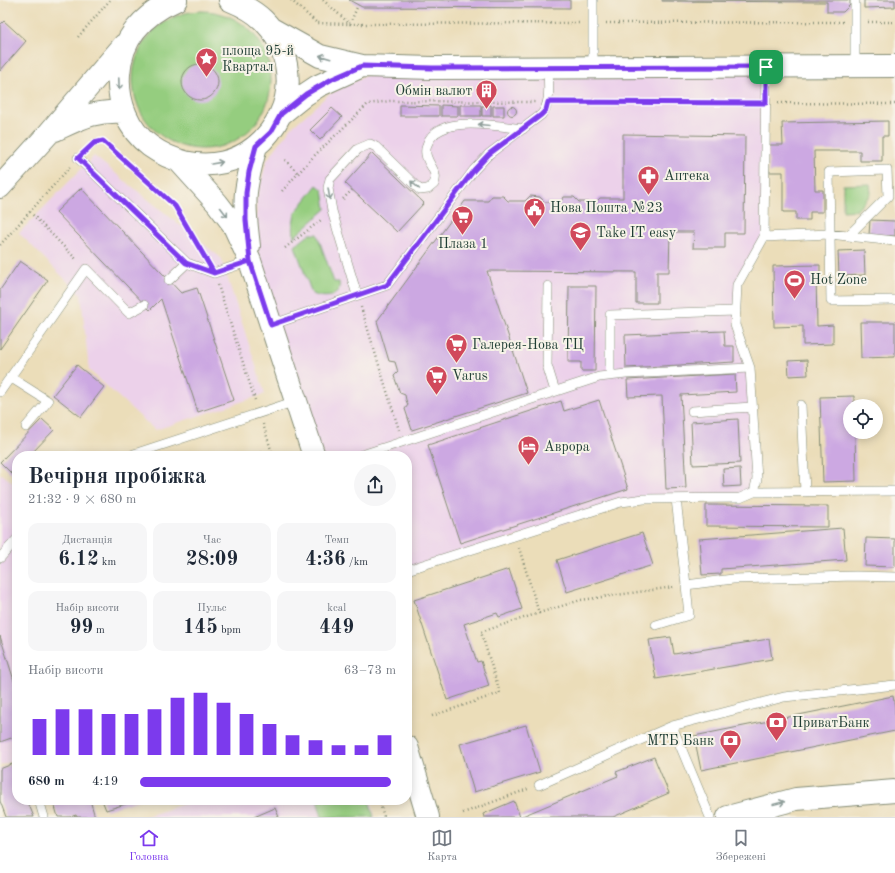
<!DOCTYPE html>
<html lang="uk">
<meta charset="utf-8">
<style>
:root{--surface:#fff;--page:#f6f6f7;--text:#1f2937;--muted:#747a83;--line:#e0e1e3;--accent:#7c3aed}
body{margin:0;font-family:"Old Standard TT",serif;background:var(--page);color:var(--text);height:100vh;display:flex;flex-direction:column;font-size:15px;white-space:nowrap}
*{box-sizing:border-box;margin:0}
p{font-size:13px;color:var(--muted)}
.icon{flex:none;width:22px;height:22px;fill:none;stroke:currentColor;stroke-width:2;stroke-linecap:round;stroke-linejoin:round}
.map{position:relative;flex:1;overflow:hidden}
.side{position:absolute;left:12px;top:451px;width:400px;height:354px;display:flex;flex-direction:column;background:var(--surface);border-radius:16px;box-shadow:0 2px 10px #0003}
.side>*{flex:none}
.buttons{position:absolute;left:843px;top:399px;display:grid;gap:8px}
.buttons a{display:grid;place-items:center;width:40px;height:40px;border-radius:50%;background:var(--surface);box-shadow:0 2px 10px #0003;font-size:20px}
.pin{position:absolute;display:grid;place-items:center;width:34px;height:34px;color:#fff;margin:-17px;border-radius:8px;box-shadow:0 2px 6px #0006}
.round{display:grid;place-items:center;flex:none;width:42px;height:42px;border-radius:21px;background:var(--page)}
.head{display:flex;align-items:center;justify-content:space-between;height:68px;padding:0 16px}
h1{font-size:22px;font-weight:600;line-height:30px}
.stats{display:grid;grid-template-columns:repeat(3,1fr);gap:6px;height:68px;padding:4px 16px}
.stats div{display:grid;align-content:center;border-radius:10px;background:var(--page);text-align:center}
.stats b{font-size:20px;font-weight:600}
.stats small{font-size:11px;font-weight:400}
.stats p{font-size:11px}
.chart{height:112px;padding:8px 16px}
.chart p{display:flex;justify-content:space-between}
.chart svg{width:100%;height:72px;margin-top:4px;stroke:var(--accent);stroke-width:6}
ul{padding:0 16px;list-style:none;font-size:13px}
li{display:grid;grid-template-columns:64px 48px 1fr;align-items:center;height:30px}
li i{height:10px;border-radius:5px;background:var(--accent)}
.tab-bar{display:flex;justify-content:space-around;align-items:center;height:56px;border-top:1px solid var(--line);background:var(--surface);font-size:11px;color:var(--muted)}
.tab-bar a{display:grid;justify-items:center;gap:2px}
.tab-bar .current{color:var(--accent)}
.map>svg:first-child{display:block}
.built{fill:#ecd1ea}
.green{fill:#95cd7f;stroke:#5a855a}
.building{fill:#cca8e2}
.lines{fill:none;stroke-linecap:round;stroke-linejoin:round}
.lane-casing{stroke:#858d76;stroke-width:10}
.secondary-casing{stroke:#858d76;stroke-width:24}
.primary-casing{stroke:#858d76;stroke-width:24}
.path{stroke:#858d76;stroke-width:2.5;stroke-dasharray:1 3;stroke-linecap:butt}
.lane{stroke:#fff;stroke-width:9}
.secondary{stroke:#fff;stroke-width:22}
.primary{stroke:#fff;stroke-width:22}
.oneway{stroke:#8f9e9a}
.route-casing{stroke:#fff;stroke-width:8}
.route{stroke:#7c3aed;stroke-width:5}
.labels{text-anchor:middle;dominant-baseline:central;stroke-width:4;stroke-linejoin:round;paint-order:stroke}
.poi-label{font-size:14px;fill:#1f3d34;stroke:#f7f3e8;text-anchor:start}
</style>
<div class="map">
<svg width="895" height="817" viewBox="0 0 895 817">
<rect width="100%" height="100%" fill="#f7f3e8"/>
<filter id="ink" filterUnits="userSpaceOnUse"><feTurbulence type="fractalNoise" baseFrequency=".025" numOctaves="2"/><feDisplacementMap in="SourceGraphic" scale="8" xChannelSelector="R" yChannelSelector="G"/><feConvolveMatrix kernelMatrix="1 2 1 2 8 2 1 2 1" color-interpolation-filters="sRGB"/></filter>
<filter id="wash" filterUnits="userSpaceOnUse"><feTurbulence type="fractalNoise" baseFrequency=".012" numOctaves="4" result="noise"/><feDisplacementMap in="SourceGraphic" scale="16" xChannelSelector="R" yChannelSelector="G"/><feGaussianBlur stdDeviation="0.9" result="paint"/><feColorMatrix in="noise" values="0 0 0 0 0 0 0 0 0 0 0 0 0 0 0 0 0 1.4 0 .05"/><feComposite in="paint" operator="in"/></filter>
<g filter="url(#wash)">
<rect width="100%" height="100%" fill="#ebddb9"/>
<path class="built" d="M766,67L764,237L737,285L735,325L750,368L757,479L748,495L644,499L407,570V456H314L263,299L258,252L256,200L267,160L291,128L328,95L367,75Z
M94,156L221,258L265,394L155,430L89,370L81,295L19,233Z
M2,474L17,486V759L0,766V475Z
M196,800H371L375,817H144Z"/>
<path class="green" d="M133 80a69 69 0 1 1 138 0a69 69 0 1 1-138 0Z
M870,184L871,194L857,210L843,211V185Z
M317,185L323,190L326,209L294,237L293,224L295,213Z
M310,234H317L334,282H339C342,298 324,299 312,294L295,246Z
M317,800H369L374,817H322Z"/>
<g id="blocks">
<path class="building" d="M349,0H570V8L362,7Z
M662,0H850V5L843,12H827V2L662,1Z
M864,0H895V7L864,8Z
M4,21L26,41L0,71V25Z
M182 82a18 18 0 1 1 36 0a18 18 0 1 1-36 0Z
M400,105L439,106V116H400Z
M441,105L458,106V116H441Z
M460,105H481V116H460Z
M491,105V116H482V106Z
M493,106H504V116H493Z
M507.5 111a4.5 4.5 0 1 1 9 0a4.5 4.5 0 1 1-9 0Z
M332,108L342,117L320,140L310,130Z
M888,121V136H882V161H860V151H814L815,190H823V212H810V220H796V212H783V172H769L768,145H783L782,123Z
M623,134L745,136L744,233H725V248H693L694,232H670L669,272H657V303H636V272L487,271L527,393L412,430L405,409L408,405L406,400L405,395L400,393L394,376L398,372L395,362L389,361L377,321L465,201H488L492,196H503L508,201H525L530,196L540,197L545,202H560L564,197H574L579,202H596L600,198H623Z
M372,153L424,203L397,232L345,183Z
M81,188L181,293L197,288L234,400L198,412L161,299L150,310L56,212Z
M870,220L895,221V236L869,235Z
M864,250L865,275L839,276L838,251Z
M20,261L48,280L0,349V290Z
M820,265V275H816L817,326L833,325V344L803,345V326L774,327L773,266Z
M569,286H596L595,371H581V362H568Z
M860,322H895V357L861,358Z
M724,331L725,346H734V362L626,368L625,335Z
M807,360L808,375L789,376L788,361Z
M77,365L104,387L81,417L53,395Z
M735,374L736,392L681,395L686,488L666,489L662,396L628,397L627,380Z
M854,396V406H850V432H855L856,481L823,482L820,397Z
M599,400L628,489L460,543L428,445L561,401L564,411Z
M42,419L54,430L31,454L33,456H17V479L0,462Z
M738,419L740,463L693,465L691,422Z
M261,452L263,456H249Z
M740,468L741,486L724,487L723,469Z
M706,505L828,506V527L706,526Z
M843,528L846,560L721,569V574L702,575L699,539Z
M642,533L653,565L567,592L557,560Z
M866,538L895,539V567L865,566Z
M509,569L522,609L499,617L497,613L464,624L477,662L481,661L489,686L447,700L414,600Z
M0,636L17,690V736L0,742Z
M671,637L674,654L769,639L772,659L656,679L649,640Z
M893,696L895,707V731L701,770L694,736Z
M526,725L540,772L474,792L460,744Z
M654,757L669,793L613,817H484L483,814L514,801L520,817L618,776L616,772Z
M12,764L17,775V800H27L34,817H6L0,801V769Z
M53,800H90L95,817H77L76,815L70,817H58Z
M102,800H139L106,810Z
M275,808L279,817H254Z"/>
</g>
</g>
<g filter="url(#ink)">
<use href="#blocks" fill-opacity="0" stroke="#858d76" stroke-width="1"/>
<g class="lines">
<defs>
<path id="lane" d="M855,66V0
M593,68V0
M78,158L187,263L214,273L250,261
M848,236L888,196L887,170L829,172L831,301L895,300
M764,237L829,234L895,241
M169,280L187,263
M548,286L547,365L555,391
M357,295L332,211L328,188L330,179L358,149L370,144L376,147L420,190L428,189L434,184C435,181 436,177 435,175C433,166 424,159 426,149C432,112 497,126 523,129
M271,325L387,285L474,170L489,154L541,115C552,103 548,83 548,68
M610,375V315L736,311
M10,377L48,401L26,427
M0,392L86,269L129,313L144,305
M801,405L805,492
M692,411L752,407
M135,456L134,454L296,401
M359,456L599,377L626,374L750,368
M754,492L895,491
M676,499L686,585L733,579L856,576L895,577
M0,558L17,539
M407,570L621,502L644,499L740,498L754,492L757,479L750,368L735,325L737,285L764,237L766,67
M656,625L689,615L686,585
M672,726L710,817
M539,785L672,726L784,697L895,685
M39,800L44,817"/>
<path id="secondary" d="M728,817L796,799L895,791"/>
<path id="primary" d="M176,0C144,14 121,38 119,74C117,101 128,130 150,146C196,179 255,167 280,115C295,85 287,43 263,20C254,11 242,5 230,0
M270,28L320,56L362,66L432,68L895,66
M281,114L306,94L318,86L362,66
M55,130C81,118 95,110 124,112
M179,161L217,203L233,224L250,261L314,456
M0,187L49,133L124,45
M249,246C247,228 244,210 246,192C248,176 252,161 256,146
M407,747L428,817"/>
</defs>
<use href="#lane" class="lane-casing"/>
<use href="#secondary" class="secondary-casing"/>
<use href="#primary" class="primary-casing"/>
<path class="path" d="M291,0L317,23L350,24L358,5
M323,0L350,24L581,23
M868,22H895
M606,23L843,22
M78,37L110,0
M560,102L753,103
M778,103L895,104
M87,149L94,143L103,141L175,206L203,254
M285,160L298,173
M282,191L314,156L368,104L390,101L535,102
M343,199L352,190
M30,212L77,260
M0,245L70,167
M285,248L321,220
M218,285L255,400
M361,307L399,430
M263,424L273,456
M539,613L581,600L674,587
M432,716L500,693L481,632L539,613L519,548
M379,800L384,817
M463,813L528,789"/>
<use href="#lane" class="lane"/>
<use href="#secondary" class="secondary"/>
<use href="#primary" class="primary"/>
</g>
<defs><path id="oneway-shaft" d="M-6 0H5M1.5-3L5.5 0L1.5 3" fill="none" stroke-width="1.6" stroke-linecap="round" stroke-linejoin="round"/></defs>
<g class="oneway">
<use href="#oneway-shaft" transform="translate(325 57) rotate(-164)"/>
<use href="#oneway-shaft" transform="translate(119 84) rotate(88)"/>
<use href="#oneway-shaft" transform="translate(484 125) rotate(-175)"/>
<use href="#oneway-shaft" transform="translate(217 163) rotate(-10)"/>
<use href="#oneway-shaft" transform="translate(415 185) rotate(-138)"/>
<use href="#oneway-shaft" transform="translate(329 194) rotate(81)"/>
<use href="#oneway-shaft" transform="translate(224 212) rotate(53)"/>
<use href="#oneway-shaft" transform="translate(779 803) rotate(-14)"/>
</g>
</g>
<g class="lines" filter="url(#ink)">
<defs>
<path id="route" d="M766,67L432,68L362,66L332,79L306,94L281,114L271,132L256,146L249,172L246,193V220L250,261L214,273L186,263L78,158L94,143L103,141L175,206L214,273L250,261L271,325L387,285L474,170L489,154L541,115L546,110L548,102L766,103V67"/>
</defs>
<use href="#route" class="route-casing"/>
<use href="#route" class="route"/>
</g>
<defs>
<symbol id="sight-pin" viewBox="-11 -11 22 30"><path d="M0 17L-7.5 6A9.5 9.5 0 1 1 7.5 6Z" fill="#d1495b" stroke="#f7f3e8"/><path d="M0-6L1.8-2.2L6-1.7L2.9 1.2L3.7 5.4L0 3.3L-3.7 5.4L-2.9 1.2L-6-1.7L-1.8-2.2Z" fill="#fff"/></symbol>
<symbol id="building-pin" viewBox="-11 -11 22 30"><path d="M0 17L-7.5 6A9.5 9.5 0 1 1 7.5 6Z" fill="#d1495b" stroke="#f7f3e8"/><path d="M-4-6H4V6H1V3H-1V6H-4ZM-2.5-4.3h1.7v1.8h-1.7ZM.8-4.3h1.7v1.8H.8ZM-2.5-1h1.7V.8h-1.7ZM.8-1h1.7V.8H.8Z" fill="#fff"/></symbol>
<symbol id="pharmacy-pin" viewBox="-11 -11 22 30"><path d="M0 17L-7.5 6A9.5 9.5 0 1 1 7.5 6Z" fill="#d1495b" stroke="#f7f3e8"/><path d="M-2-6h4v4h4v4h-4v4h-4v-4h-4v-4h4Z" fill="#fff"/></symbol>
<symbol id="civic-pin" viewBox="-11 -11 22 30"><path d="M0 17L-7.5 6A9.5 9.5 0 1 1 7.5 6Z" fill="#d1495b" stroke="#f7f3e8"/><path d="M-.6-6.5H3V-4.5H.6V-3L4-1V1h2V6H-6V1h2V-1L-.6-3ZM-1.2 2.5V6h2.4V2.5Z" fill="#fff"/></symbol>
<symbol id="supermarket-pin" viewBox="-11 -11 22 30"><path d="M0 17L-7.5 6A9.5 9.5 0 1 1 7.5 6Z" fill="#d1495b" stroke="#f7f3e8"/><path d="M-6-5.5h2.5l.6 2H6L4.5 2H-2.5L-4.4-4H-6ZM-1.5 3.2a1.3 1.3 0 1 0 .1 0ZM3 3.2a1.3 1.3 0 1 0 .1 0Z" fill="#fff"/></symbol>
<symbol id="school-pin" viewBox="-11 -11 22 30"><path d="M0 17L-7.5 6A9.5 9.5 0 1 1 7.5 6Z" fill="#d1495b" stroke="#f7f3e8"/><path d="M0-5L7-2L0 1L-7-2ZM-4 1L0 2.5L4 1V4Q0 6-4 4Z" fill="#fff"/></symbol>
<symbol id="stadium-pin" viewBox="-11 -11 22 30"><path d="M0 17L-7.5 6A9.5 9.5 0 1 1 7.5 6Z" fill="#d1495b" stroke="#f7f3e8"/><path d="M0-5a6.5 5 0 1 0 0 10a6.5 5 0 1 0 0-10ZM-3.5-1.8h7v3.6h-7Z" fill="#fff"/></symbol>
<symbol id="hotel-pin" viewBox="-11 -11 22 30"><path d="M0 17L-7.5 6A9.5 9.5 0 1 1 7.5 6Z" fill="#d1495b" stroke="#f7f3e8"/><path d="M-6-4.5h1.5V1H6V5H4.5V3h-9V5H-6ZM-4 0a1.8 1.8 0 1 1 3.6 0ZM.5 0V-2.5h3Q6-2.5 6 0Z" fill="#fff"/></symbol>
<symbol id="bank-pin" viewBox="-11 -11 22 30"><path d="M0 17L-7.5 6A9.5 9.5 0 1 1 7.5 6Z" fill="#d1495b" stroke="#f7f3e8"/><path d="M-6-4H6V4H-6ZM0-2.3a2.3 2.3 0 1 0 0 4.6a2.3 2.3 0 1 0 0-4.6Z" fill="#fff"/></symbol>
</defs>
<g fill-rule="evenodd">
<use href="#sight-pin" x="194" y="46" width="25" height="34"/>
<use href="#building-pin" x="474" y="78" width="25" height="34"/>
<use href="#pharmacy-pin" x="636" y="164" width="25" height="34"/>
<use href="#civic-pin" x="522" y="196" width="25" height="34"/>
<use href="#supermarket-pin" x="450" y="204" width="25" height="34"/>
<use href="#school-pin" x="568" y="220" width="25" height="34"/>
<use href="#stadium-pin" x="782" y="268" width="25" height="34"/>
<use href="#supermarket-pin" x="444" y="332" width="25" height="34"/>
<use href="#supermarket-pin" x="424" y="364" width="25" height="34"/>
<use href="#hotel-pin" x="516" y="434" width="25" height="34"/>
<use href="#bank-pin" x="764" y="710" width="25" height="34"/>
<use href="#bank-pin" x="718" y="728" width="25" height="34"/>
</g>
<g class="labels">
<g class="poi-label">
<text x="222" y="51">площа 95-й<tspan x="222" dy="16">Квартал</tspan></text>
<text x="472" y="91" text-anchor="end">Обмін валют</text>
<text x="664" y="176">Аптека</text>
<text x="550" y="208">Нова Пошта №23</text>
<text x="596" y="233">Take IT easy</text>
<text x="463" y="244" text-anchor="middle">Плаза 1</text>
<text x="810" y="280">Hot Zone</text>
<text x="472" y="345">Галерея-Нова ТЦ</text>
<text x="452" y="376">Varus</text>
<text x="544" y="447">Аврора</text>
<text x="792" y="723">ПриватБанк</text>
<text x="714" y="741" text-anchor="end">МТБ Банк</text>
</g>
</g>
</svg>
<div class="buttons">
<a><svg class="icon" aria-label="locate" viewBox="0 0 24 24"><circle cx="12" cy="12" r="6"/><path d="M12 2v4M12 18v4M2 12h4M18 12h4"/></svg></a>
</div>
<div class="pin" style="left:766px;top:67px;background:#1e9e55"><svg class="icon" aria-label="arrive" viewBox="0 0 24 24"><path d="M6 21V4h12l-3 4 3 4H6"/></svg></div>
<section class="side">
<div class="head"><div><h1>Вечірня пробіжка</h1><p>21:32 · 9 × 680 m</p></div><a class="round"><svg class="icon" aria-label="share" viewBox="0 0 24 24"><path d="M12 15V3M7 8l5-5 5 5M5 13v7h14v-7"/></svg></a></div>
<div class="stats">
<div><p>Дистанція</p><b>6.12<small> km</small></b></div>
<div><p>Час</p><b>28:09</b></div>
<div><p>Темп</p><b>4:36<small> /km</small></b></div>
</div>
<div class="stats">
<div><p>Набір висоти</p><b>99<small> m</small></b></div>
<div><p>Пульс</p><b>145<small> bpm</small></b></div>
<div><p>kcal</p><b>449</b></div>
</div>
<div class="chart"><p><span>Набір висоти</span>63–73 m</p>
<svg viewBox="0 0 160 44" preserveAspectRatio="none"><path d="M5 44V22M15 44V16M25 44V16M35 44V19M45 44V19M55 44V16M65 44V9M75 44V6M85 44V12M95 44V19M105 44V25M115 44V32M125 44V35M135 44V38M145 44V38M155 44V32"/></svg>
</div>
<ul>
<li><b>680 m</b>4:19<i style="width:98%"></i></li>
</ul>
</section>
</div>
<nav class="tab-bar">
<a class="current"><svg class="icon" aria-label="home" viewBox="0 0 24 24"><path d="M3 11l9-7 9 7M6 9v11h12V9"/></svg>Головна</a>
<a><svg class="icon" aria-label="map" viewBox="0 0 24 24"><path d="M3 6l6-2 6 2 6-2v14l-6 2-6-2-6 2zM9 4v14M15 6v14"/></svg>Карта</a>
<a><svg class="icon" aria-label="saved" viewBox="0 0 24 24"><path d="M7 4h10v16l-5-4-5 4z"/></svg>Збережені</a>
</nav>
